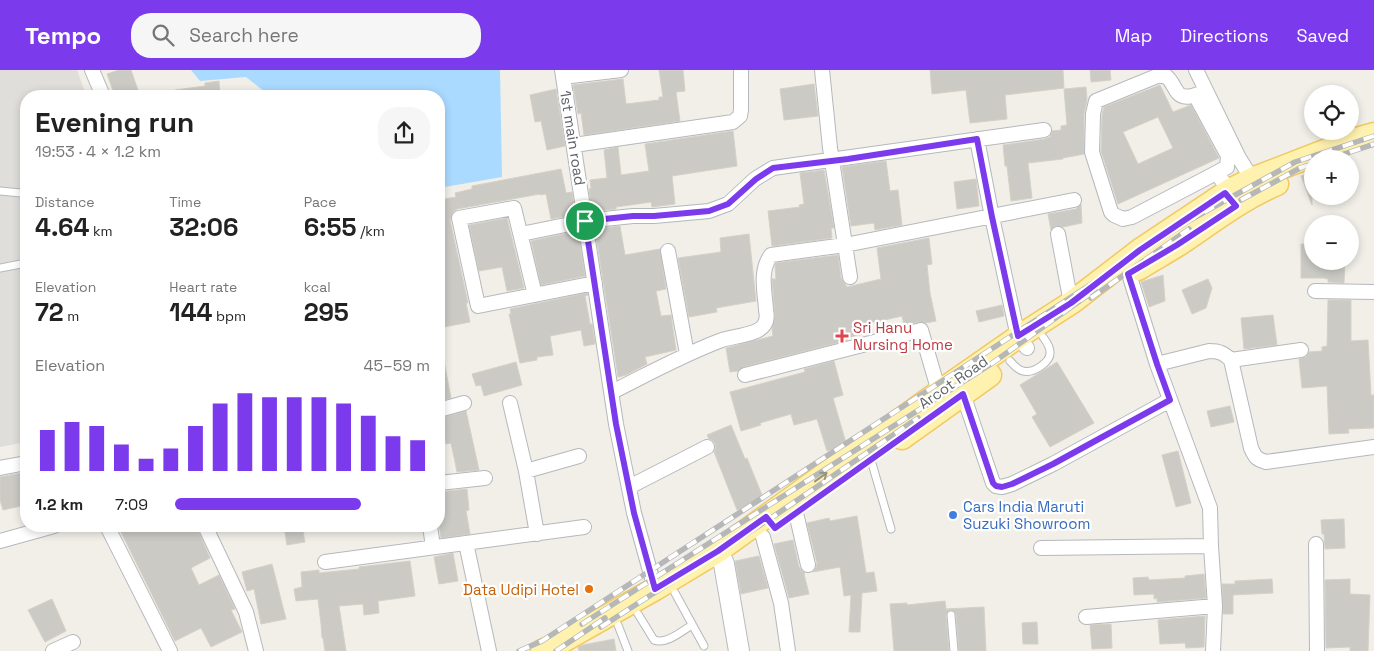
<!DOCTYPE html>
<meta charset="utf-8">
<style>
:root{--surface:#fff;--page:#f6f6f6;--text:#222;--muted:#767676;--accent:#7c3aed}
body{margin:0;font-family:"Space Grotesk",sans-serif;background:var(--page);color:var(--text);height:100vh;display:flex;flex-direction:column;font-size:19px;white-space:nowrap}
*{box-sizing:border-box;margin:0}
p{font-size:16px;color:var(--muted)}
.icon{flex:none;width:28px;height:28px;fill:none;stroke:currentColor;stroke-width:2;stroke-linecap:round;stroke-linejoin:round}
.map{position:relative;flex:1;overflow:hidden}
.sheet{position:absolute;left:20px;top:20px;width:425px;height:442px;display:flex;flex-direction:column;background:var(--surface);border-radius:20px;box-shadow:0 2px 8px #0003}
.sheet>*{flex:none}
.fabs{position:absolute;left:1304px;top:15px;display:grid;gap:10px}
.fabs a{display:grid;place-items:center;width:55px;height:55px;border-radius:50%;background:var(--surface);box-shadow:0 2px 8px #0003;font-size:25px}
.pin{position:absolute;display:grid;place-items:center;width:42px;height:42px;color:#fff;margin:-21px;border:2px solid #fff;border-radius:50%;box-shadow:0 1px 5px #0007}
.round{display:grid;place-items:center;flex:none;width:52px;height:52px;border-radius:20px;background:var(--page)}
.summary{display:flex;align-items:center;justify-content:space-between;height:85px;padding:0 15px}
h1{font-size:28px;font-weight:800;line-height:38px}
.stats{display:grid;grid-template-columns:repeat(3,1fr);gap:8px;height:85px;padding:5px 15px}
.stats div{display:grid;align-content:center}
.stats b{font-size:25px;font-weight:800}
.stats small{font-size:14px;font-weight:400}
.stats p{font-size:14px}
.chart{height:140px;padding:10px 15px}
.chart p{display:flex;justify-content:space-between}
.chart svg{width:100%;height:90px;margin-top:5px;stroke:var(--accent);stroke-width:6}
ul{padding:0 15px;list-style:none;font-size:16px}
li{display:grid;grid-template-columns:80px 60px 1fr;align-items:center;height:38px}
li i{height:12px;border-radius:6px;background:var(--accent)}
header{display:flex;align-items:center;gap:30px;box-sizing:border-box;height:70px;padding:0 25px;background:var(--accent);color:#fff}
header strong{font-size:24px}
nav{display:flex;gap:28px;margin-inline-start:auto;font-size:18px}
.search{width:350px;height:45px;background:var(--page);display:flex;align-items:center;gap:12px;box-sizing:border-box;padding:0 18px;border-radius:20px;color:var(--muted);font-size:19px}
.map>svg:first-child{display:block}
.industrial{fill:#e0deda}
.water{fill:#aadaff}
.building{fill:#cccac5;stroke:#d6d1c6;fill-rule:evenodd}
.lines{fill:none;stroke-linecap:round;stroke-linejoin:round}
.lane-casing{stroke:#b5b8bc;stroke-width:9}
.street-casing{stroke:#b5b8bc;stroke-width:16}
.secondary-casing{stroke:#b6babf;stroke-width:22}
.primary-casing{stroke:#f2c960;stroke-width:25}
.lane{stroke:#fff;stroke-width:7}
.street{stroke:#fff;stroke-width:14}
.secondary{stroke:#fff;stroke-width:20}
.primary{stroke:#fff2af;stroke-width:22}
.rail-casing{stroke:#b6b7b8;stroke-width:5.5}
.rail{stroke:#fff;stroke-width:4;stroke-dasharray:11;stroke-linecap:butt}
.oneway{stroke:#979581}
.route-casing{stroke:#fff;stroke-width:10}
.route{stroke:#7c3aed;stroke-width:6}
.health-dot{fill:#e0444e;stroke:#fff;stroke-width:2}
.shop-dot{fill:#3f7fe0;stroke:#fff;stroke-width:2}
.food-dot{fill:#e8710a;stroke:#fff;stroke-width:2}
.labels{text-anchor:middle;dominant-baseline:central;stroke-width:4.5;stroke-linejoin:round;paint-order:stroke}
.street-label{font-size:15px;fill:#5f6368;stroke:#fff}
.health-label{font-size:15px;fill:#be3a42;stroke:#fff;text-anchor:start}
.shop-label{font-size:15px;fill:#366cbe;stroke:#fff;text-anchor:start}
.food-label{font-size:15px;fill:#c56008;stroke:#fff;text-anchor:end}
</style>
<header>
<strong>Tempo</strong>
<div class="search"><svg class="icon" aria-label="search" viewBox="0 0 24 24"><circle cx="10" cy="10" r="6"/><path d="M15 15l6 6"/></svg>Search here</div>
<nav><a>Map</a><a>Directions</a><a>Saved</a></nav>
</header>
<div class="map">
<svg width="1374" height="581" viewBox="0 0 1374 581">
<rect width="100%" height="100%" fill="#f1efe8"/>
<path class="industrial" d="M0,0H77L84,19L86,26H26V372L0,377Z"/>
<path class="water" d="M191,0H500L502,107L439,118V26H270L246,7L200,11Z"/>
<path class="building" d="M119,0H131L140,26H115L107,4Z
M659,0H683L685,21L676,22L680,51L584,65L581,43L578,44L573,15L623,9L626,34L659,30V27H663Z
M930,0H1063L1064,18L1005,25L1007,49L970,53L966,20L932,24Z
M1090,0H1110L1111,10L1091,12Z
M219,11L220,26H176L175,20L205,16V13Z
M814,14L818,46L784,50L780,19Z
M1160,15L1173,42L1191,35L1219,88L1118,134L1101,81L1102,45L1104,37ZM1158,47L1173,78L1138,94L1123,62Z
M1086,17L1087,30L1084,44V84L1063,88V89L1028,93L1032,128L1011,131L1007,96H1005L1003,75L1045,69L1050,67L1052,61L1061,60V56L1067,55L1064,19Z
M556,19L565,76L547,80L541,51L535,52L530,25Z
M733,61L737,96L672,106L675,134L652,137L651,132L616,137V139L592,141L589,119L591,118L590,110L607,108L604,80L618,77L621,105L649,101L645,74Z
M886,91L890,121L898,120L902,155L875,160L874,153L851,156L842,97Z
M561,99L566,123L572,122L575,144L551,149L546,124L540,125V124L457,139L453,142L451,146L450,150L468,233H466L470,252L444,257L441,238L439,239V130L456,127L455,123L472,119V116Z
M824,100L834,158H831L832,168L772,176L768,141L800,137L799,135L804,134L800,103Z
M1312,102V135L1301,106Z
M976,109L979,136L957,139L954,112Z
M1081,134L1082,153L1063,157L1056,156L1051,160L1048,144L1076,139Z
M507,148L524,218L507,221L502,197L479,201L469,155Z
M620,156L625,185L660,179L666,219L656,221L661,246L671,245L676,280L645,287L647,294L626,305L618,307L595,159Z
M578,161L585,206L541,215L531,171Z
M749,164L756,231L716,238L717,242L689,247L678,188L721,182L720,168Z
M929,168L932,194L927,195L930,223L936,251L926,253L919,252L904,255L902,246L871,253L872,262L847,268L848,270L743,297L738,301L730,302L726,278L773,266L772,259L775,246L772,209H776L775,196L776,193L838,185L841,208L847,217L881,209L877,178Z
M1301,174H1312V191H1345L1344,213L1328,212V209L1324,208H1301Z
M1163,205L1165,231L1149,237L1141,212Z
M1208,209L1212,218L1206,238L1192,244L1182,220Z
M587,223L588,225L585,226L590,254H592L595,274L584,276L581,260L550,266L553,285L537,287V290L520,293L509,244H511L510,239Z
M1328,230H1351V271L1368,270L1371,325H1374V358L1348,359L1349,363L1329,364L1327,316L1302,318L1299,289L1306,287L1309,282L1322,281V277L1327,276Z
M1002,235L1004,246L979,252L976,241Z
M1273,245L1277,275L1244,279L1241,248Z
M439,291H444L451,328L439,331Z
M834,291L843,325L833,328L846,373L839,377L827,381L817,349L794,355L791,344L760,353L761,355L741,361L730,322L805,302L804,299Z
M516,292L522,315L484,326L481,315L476,316L472,304Z
M1057,292L1094,353L1050,377L1032,347L1037,344L1020,315Z
M1230,336L1234,352L1211,357L1207,341Z
M466,341L479,400L457,402L451,373L446,374L441,348Z
M731,355L745,389L747,388L764,430L737,440L714,382L716,378L715,373L712,370L709,369L707,365Z
M1178,381L1191,433L1176,437L1162,385Z
M26,402V435L3,440L0,430V407Z
M467,419L469,440L466,441L470,464L441,468L439,454V446H442L440,422Z
M857,446L866,503L874,502L877,521L862,523L860,562H849L851,525L844,526L840,497L813,502L816,498L817,493L807,453L829,448L830,451Z
M1344,449L1345,478L1325,479L1324,464H1322L1321,450Z
M118,456H196L210,488L191,498L199,515L219,505L235,539L231,540L242,562L211,577L201,558L175,571Z
M284,456H302L305,472L287,475Z
M793,470L799,497L802,501L805,503L804,504L809,524L789,528L774,474Z
M453,483L458,511L439,514L434,487Z
M759,486L768,518L741,524L735,491Z
M410,491L415,526L378,531L379,543L364,545L363,534L339,536L346,581H325L323,568H322L321,554L318,529L296,531L294,519L302,517L301,502L319,500V503L359,499V497Z
M272,494L286,549L261,554L254,519L247,521L242,502Z
M1204,504L1206,528L1157,532V528L1154,529V524L1134,525L1133,508L1148,507L1149,510L1185,508V506Z
M1272,509L1273,523L1233,525V544H1223L1222,514H1235V511Z
M1350,509V524L1370,525L1368,581H1350V577L1326,578L1325,510Z
M52,529L66,561L45,572L28,540Z
M945,531L946,539L984,537L986,581H959L956,545L955,542L951,540L948,541L946,545L949,581H894L890,534L907,533V535Z
M1205,546L1204,577L1186,578L1185,573L1160,574L1158,550Z
M1037,552L1038,574H1023L1022,553Z
M1111,554L1112,578L1092,579L1090,555Z
M614,569L616,581H579L578,577L583,575Z"/>
<g class="lines">
<defs>
<path id="lane" d="M0,121L21,123L26,125
M0,198L26,193
M1010,291C1014,295 1017,300 1023,301C1033,304 1051,292 1050,282C1050,276 1046,271 1043,267
M871,390L891,459
M675,523L704,576
M638,544L654,570C666,575 682,561 692,555
M951,545L954,581
M618,555L628,581"/>
<path id="street" d="M92,0L103,26
M562,0L616,354L634,443L655,519
M822,0L830,78L850,207
M1196,0L1239,88L1252,109
M563,7L621,0
M1206,21C1198,24 1185,31 1178,23C1173,17 1173,12 1166,6H1157L1096,31L1093,44L1092,82L1111,142L1114,145L1123,149L1132,147L1216,103L1230,120
M1195,25L1228,86L1227,97L1216,103
M977,69L992,147L1018,267L1027,278
M574,75L733,52L740,46L741,40V0
M521,164L585,151L633,146H654L709,141L728,134L755,109L773,98L1044,60
M1058,164L1071,233
M668,181L687,284
M1129,204L1157,294L1210,438L1211,476L1215,536L1213,581
M1315,221L1374,222
M535,225L514,138L459,148L478,236L595,213
M1231,290L1301,280
M1157,294L1209,281C1219,281 1224,283 1231,290L1251,378C1255,387 1256,389 1266,392L1374,377
M745,305L921,260L939,322
M612,322C648,304 684,284 722,270C733,266 758,265 764,255C767,251 767,245 766,240C765,221 759,202 771,185L845,175L1074,130
M963,324L993,413L996,416L1002,417L1012,414L1053,394L1170,330
M510,333L526,401L537,464
M439,340L464,333
M0,398L26,393
M526,401L579,386
M439,413L485,408
M629,417L707,377
M796,443L808,495
M107,456L170,581
M205,456L246,542L256,581
M430,456L433,477
M763,467L781,533L788,581
M0,471L54,456
M466,473L489,581
M1316,474L1317,581
M1041,478L1211,476
M325,492L584,457
M1086,547L1215,536
M53,581L73,572"/>
<path id="secondary" d="M718,481L724,494L739,581"/>
<path id="primary" d="M1138,199C1151,191 1165,183 1178,175C1210,154 1241,129 1277,114
M902,368L990,305
M542,581L556,575L655,519L718,481L939,322L1018,267L1071,233L1140,180L1230,120L1252,109L1353,70L1374,64"/>
</defs>
<use href="#lane" class="lane-casing"/>
<use href="#street" class="street-casing"/>
<use href="#secondary" class="secondary-casing"/>
<use href="#primary" class="primary-casing"/>
<use href="#lane" class="lane"/>
<use href="#street" class="street"/>
<use href="#secondary" class="secondary"/>
<use href="#primary" class="primary"/>
<defs>
<path id="rail" d="M1329,89L1374,74
M1241,130L1300,98L1312,94
M1091,228L1189,159
M582,554L991,294L1095,220
M601,557L774,446L918,348
M519,581L542,571L1190,150L1295,92L1374,66
M556,581L605,548"/>
</defs>
<use href="#rail" class="rail-casing"/>
<use href="#rail" class="rail"/>
</g>
<defs><path id="oneway-shaft" d="M-6 0H5M1.5-3L5.5 0L1.5 3" fill="none" stroke-width="1.6" stroke-linecap="round" stroke-linejoin="round" transform="scale(1.25)"/></defs>
<use class="oneway" href="#oneway-shaft" transform="translate(821 407) rotate(-36)"/>
<g class="lines">
<defs>
<path id="route" d="M977,69L992,147L1018,266L1071,233L1140,180L1225,123L1236,136L1177,175L1128,204L1157,294L1170,330L1053,394L1012,414L1002,417L996,416L993,413L963,324L775,458L766,447L718,481L655,519L634,443L616,354L585,151L633,146H654L709,141L728,134L756,109L773,98L848,89Z"/>
</defs>
<use href="#route" class="route-casing"/>
<use href="#route" class="route"/>
</g>
<path class="health-dot" d="M839.5 258.5h5v5h5v5h-5v5h-5v-5h-5v-5h5z"/>
<circle class="shop-dot" cx="953" cy="445" r="5"/>
<circle class="food-dot" cx="589" cy="519" r="5"/>
<g class="labels">
<g class="street-label">
<text transform="translate(573 68) rotate(81)">1st main road</text>
<text transform="translate(953 312) rotate(-35)">Arcot Road</text>
</g>
<g class="health-label">
<text x="853" y="257">Sri Hanu<tspan x="853" dy="17">Nursing Home</tspan></text>
</g>
<g class="shop-label">
<text x="963" y="436">Cars India Maruti<tspan x="963" dy="17">Suzuki Showroom</tspan></text>
</g>
<g class="food-label">
<text x="579" y="519">Data Udipi Hotel</text>
</g>
</g>
</svg>
<div class="fabs">
<a><svg class="icon" aria-label="locate" viewBox="0 0 24 24"><circle cx="12" cy="12" r="6"/><path d="M12 2v4M12 18v4M2 12h4M18 12h4"/></svg></a>
<a>+</a>
<a>−</a>
</div>
<div class="pin" style="left:585px;top:151px;background:#1e9e55"><svg class="icon" aria-label="arrive" viewBox="0 0 24 24"><path d="M6 21V4h12l-3 4 3 4H6"/></svg></div>
<section class="sheet">
<div class="summary"><div><h1>Evening run</h1><p>19:53 · 4 × 1.2 km</p></div><a class="round"><svg class="icon" aria-label="share" viewBox="0 0 24 24"><path d="M12 15V3M7 8l5-5 5 5M5 13v7h14v-7"/></svg></a></div>
<div class="stats">
<div><p>Distance</p><b>4.64<small> km</small></b></div>
<div><p>Time</p><b>32:06</b></div>
<div><p>Pace</p><b>6:55<small> /km</small></b></div>
</div>
<div class="stats">
<div><p>Elevation</p><b>72<small> m</small></b></div>
<div><p>Heart rate</p><b>144<small> bpm</small></b></div>
<div><p>kcal</p><b>295</b></div>
</div>
<div class="chart"><p><span>Elevation</span>45–59 m</p>
<svg viewBox="0 0 160 44" preserveAspectRatio="none"><path d="M5 44V24M15 44V20M25 44V22M35 44V31M45 44V38M55 44V33M65 44V22M75 44V11M85 44V6M95 44V8M105 44V8M115 44V8M125 44V11M135 44V17M145 44V27M155 44V29"/></svg>
</div>
<ul>
<li><b>1.2 km</b>7:09<i style="width:73%"></i></li>
</ul>
</section>
</div>
